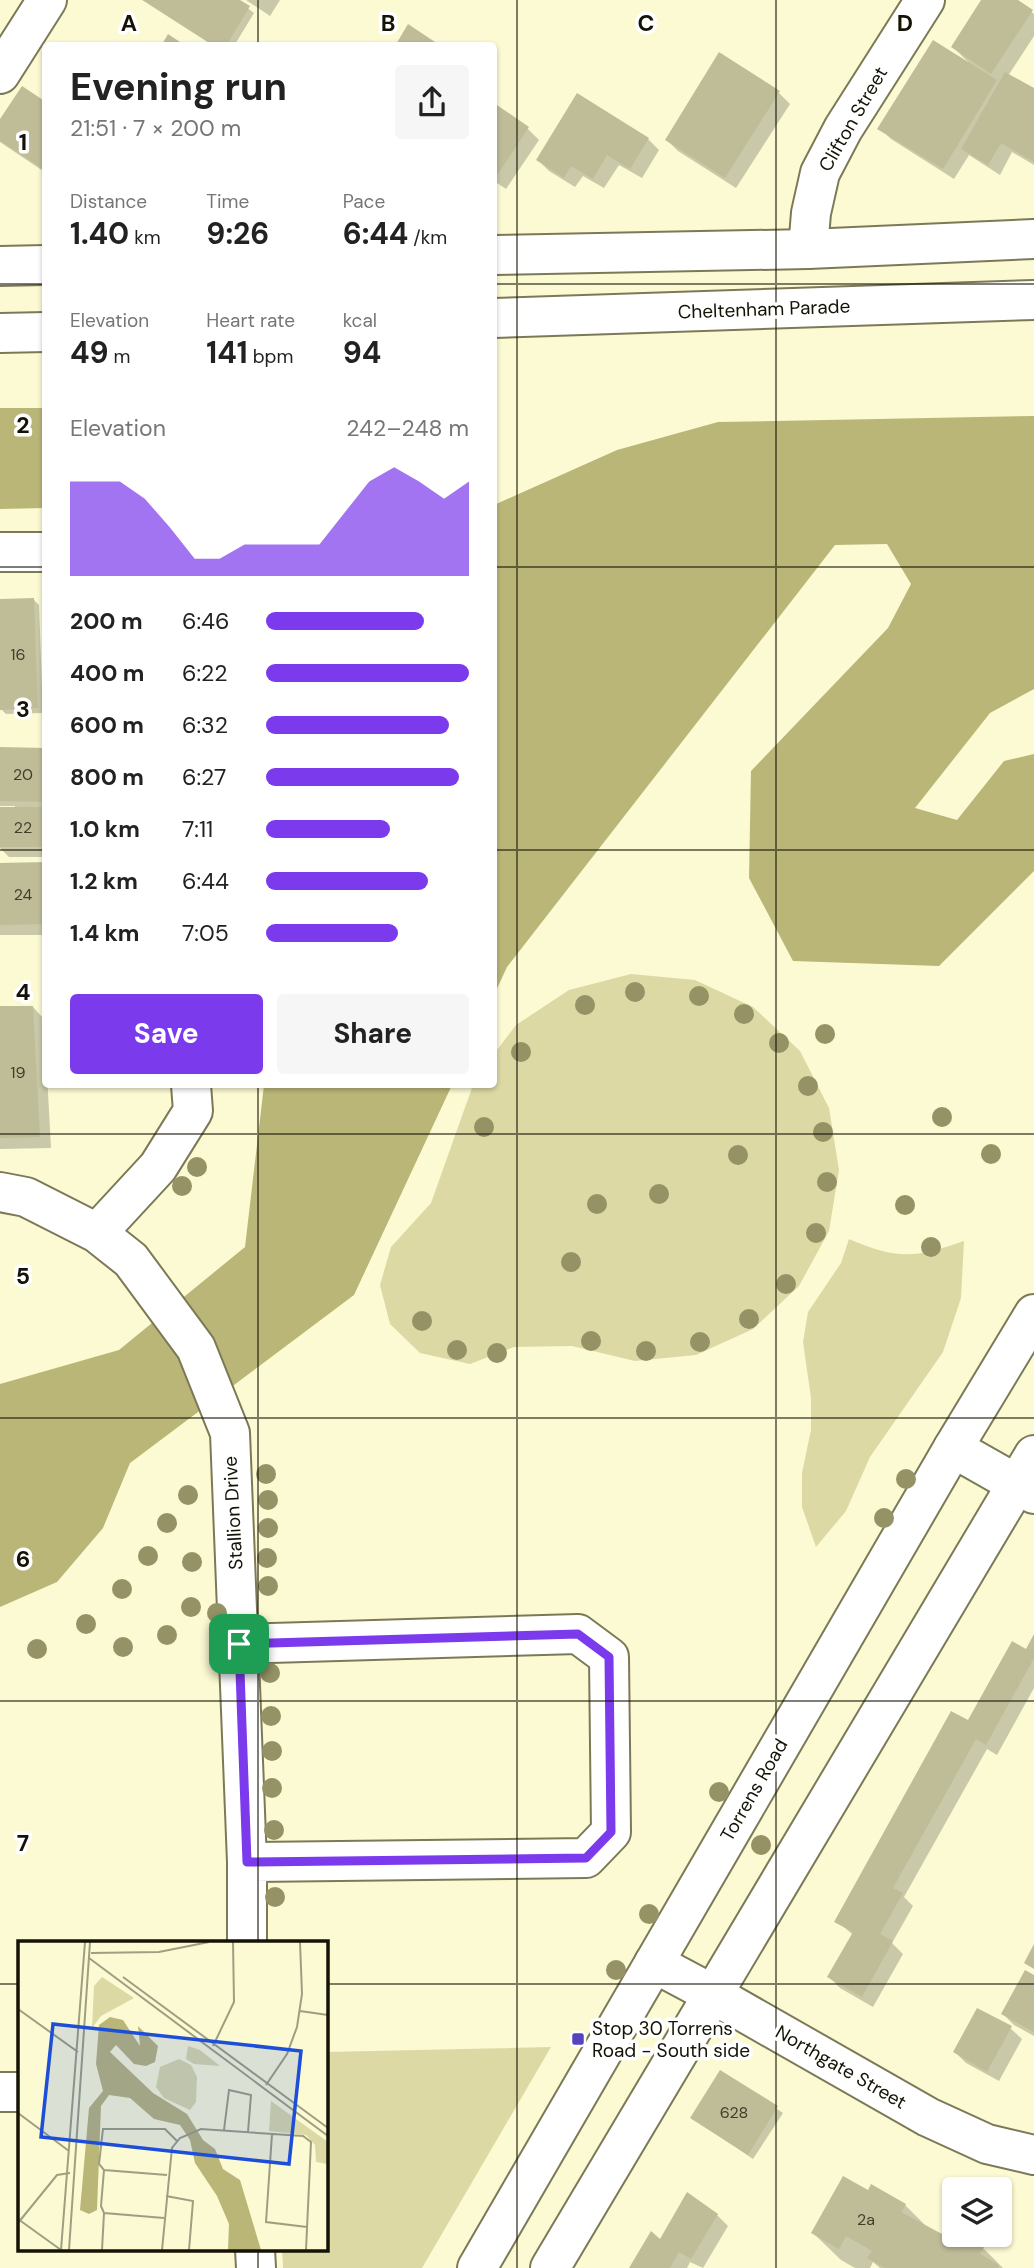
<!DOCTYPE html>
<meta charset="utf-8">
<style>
:root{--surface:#fff;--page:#f6f6f6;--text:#222;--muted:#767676;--accent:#7c3aed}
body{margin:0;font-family:"DM Sans",sans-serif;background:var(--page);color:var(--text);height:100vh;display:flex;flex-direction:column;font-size:26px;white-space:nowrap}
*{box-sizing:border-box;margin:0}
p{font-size:23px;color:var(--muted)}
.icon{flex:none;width:38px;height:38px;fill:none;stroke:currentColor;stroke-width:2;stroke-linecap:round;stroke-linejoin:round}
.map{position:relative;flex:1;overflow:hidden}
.side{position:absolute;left:42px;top:42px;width:455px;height:1046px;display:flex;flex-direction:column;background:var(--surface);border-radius:7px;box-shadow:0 2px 5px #0004}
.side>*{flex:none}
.fabs{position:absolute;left:942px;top:2177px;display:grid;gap:14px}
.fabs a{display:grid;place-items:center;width:70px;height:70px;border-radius:7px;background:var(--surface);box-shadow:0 2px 5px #0004;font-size:35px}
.pin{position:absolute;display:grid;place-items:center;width:60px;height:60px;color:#fff;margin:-30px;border-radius:14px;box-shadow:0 4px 10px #0006}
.round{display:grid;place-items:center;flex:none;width:74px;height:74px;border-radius:7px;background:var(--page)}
.overview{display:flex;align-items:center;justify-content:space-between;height:119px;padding:0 28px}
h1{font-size:38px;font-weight:700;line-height:52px}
.stats{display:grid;grid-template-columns:repeat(3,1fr);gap:10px;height:119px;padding:7px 28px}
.stats div{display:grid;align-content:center}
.stats b{font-size:30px;font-weight:700}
.stats small{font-size:19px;font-weight:400}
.stats p{font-size:19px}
.chart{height:196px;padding:14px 28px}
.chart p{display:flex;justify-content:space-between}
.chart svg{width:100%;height:126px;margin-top:7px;fill:var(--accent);opacity:.7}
.cta{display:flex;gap:14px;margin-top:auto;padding:14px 28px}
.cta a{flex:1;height:80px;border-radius:7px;background:var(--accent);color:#fff;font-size:28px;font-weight:700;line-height:80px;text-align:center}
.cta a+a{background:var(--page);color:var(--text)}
ul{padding:0 28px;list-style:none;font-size:23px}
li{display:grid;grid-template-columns:112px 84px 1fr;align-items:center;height:52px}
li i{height:18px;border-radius:9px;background:var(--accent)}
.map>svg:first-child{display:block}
.green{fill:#dcd9a5}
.water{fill:#bab678}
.shadow{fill:#0003}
.building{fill:#bfbd98}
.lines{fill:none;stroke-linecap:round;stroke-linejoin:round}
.street-casing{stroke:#7c7957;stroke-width:42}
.secondary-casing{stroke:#7c7957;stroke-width:42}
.street{stroke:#fff;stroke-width:38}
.secondary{stroke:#fff;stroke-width:38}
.tree{fill:#959265}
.route-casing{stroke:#fff;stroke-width:14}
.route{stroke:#7c3aed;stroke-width:9}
.grid{fill:none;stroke:#141306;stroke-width:2;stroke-opacity:0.55}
.poi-dot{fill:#5744bc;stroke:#fff;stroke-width:2.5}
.labels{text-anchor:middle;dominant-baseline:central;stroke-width:7;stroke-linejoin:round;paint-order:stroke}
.number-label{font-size:16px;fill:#3f3e2a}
.street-label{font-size:19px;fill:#141306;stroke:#fff}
.poi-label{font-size:19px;fill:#141306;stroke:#fff;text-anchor:start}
.inset-road{fill:none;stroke:#9f9e81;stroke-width:2}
.view{fill:#1d4ed8;fill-opacity:0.15;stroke:#1d4ed8;stroke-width:3.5}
.inset-edge{fill:none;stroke:#141306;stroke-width:3.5}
.grid-label{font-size:23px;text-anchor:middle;font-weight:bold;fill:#141306;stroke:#fff;stroke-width:7;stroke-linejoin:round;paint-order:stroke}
</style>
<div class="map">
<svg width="1034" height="2268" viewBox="0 0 1034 2268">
<rect width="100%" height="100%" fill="#fcfad3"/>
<path class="green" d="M631,974L695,980L753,1007L800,1051L829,1108L839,1170L829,1231L799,1286L753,1329L696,1355L635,1361L572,1346L514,1347L470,1364L420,1353L390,1324L380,1285L391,1247L431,1203L473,1085H494V1054L516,1025L569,990Z
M849,1239C898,1260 914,1258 964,1241L961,1298L943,1352L870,1457L846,1511L816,1547L802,1507V1473L811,1430V1398L803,1342L808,1312L841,1263Z
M551,2047L422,2268H283L282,2249H326V2052Z"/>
<path class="water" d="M0,408H45V508L0,509Z
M1034,416V689L990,713L915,808L957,820L1004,761L1034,754V871L939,966L793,961L749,878L751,771L888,628L911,584L887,544L835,545L507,967L494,995V505L617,450L718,422Z
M264,1085H452L354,1295L130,1463L103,1528L57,1582L0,1607V1384L119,1350L245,1247Z"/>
<path class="shadow" d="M142,0H237L254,13L234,46H214Z
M246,0H280L270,16Z
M984,0H1015L1034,14V36L1008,76L1034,90V165L1012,152L1000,175L969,155L954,179L891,139L880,128L969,63L953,47Z
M779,93L790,104L736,188L678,151L667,140Z
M46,104V173L0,142V122Z
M494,105L528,129L539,140L506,189L494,181Z
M648,139L659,150L642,178L619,165L604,188L583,176L575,187L549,171L538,160Z
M34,600L39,605L43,713L6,714L1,709L0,601Z
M0,749H46V857H9L0,848V809H15V806H0Z
M46,864V935H0V865Z
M33,1007L44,1019L51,1148L0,1149V1008Z
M1034,1638V1688L997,1755L987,1749L904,1897L913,1906L892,1943L903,1954L873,2007L840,1988L829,1977L853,1935L837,1921L969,1722L1027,1651Z
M1034,1977V2036L1014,2025L1003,2014Z
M1010,2028L1022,2039L999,2081L966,2063L955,2052Z
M721,2072L783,2113L753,2159L692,2118Z
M872,2187L905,2205L930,2230L942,2237L959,2235L983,2248L1003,2268H880L873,2262L870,2268H855L841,2260L813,2233L868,2192Z
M717,2215L728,2226L703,2268L690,2262L687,2268H631L661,2242Z"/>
<path class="building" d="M143,0H240L250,6L226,46H214Z
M981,0H1018L1033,10L991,74L951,47Z
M408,24L441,46H395Z
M168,34L186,46H161Z
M933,40L997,80L943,169L877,129Z
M719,52L780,91L725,178L665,140Z
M1005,72L1034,88V162L1001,143L988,165L961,149Z
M22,86L46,102V171L0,141V119Z
M577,93L649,138L630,169L607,155L593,179L571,166L564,178L536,160Z
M494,103L529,127L494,180Z
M34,598L38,708L0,710V599Z
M0,747L46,748V802L0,801Z
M0,807H46V847H0Z
M46,862V924L0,925V863Z
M0,1006H33L40,1137L0,1138Z
M1034,1634V1658L986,1745L976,1739L893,1888L903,1893L880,1934L893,1941L862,1997L827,1977L853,1932L834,1922L951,1711L968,1720L1012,1641L1026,1649Z
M1034,1944V1969L1024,1963Z
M1025,1970L1034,1975V2032L1001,2014Z
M977,2008L1012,2026L987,2072L953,2052Z
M720,2070L778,2106L748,2155L690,2118Z
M843,2176L868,2190L871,2184L906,2204L901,2212L942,2234L946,2226L954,2230V2235H963L984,2247L980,2254L999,2265L998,2268H885L867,2258L872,2251L846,2236L839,2249L811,2233Z
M687,2192L718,2214L691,2259L679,2252L670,2268H629L651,2231L660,2239Z"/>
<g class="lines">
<defs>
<path id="street" d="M0,74L47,0
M808,249L811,213L820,173L843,129L925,0
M0,552H46
M0,1192L26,1197L97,1233L131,1260L196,1348L230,1433L247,1862V1942
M97,1233L158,1167L193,1111L191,1085
M953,1448L1034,1494
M239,1644L578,1634L609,1657L611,1832L586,1858L247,1862
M654,1963L714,1995L928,2117L987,2144L1034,2155
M0,2092H19
M255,2249L256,2268"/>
<path id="secondary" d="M494,255L808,249L1034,239
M0,266L46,265
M494,318L1034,300
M0,333L46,332
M477,2268L953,1448L1034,1314
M550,2268L1034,1455"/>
</defs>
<use href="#street" class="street-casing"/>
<use href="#secondary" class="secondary-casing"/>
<use href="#street" class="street"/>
<use href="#secondary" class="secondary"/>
</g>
<g class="tree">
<circle cx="635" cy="992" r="10"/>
<circle cx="699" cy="996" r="10"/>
<circle cx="585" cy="1005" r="10"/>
<circle cx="744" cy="1014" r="10"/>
<circle cx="825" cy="1034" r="10"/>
<circle cx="779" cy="1043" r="10"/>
<circle cx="521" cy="1052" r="10"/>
<circle cx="808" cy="1086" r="10"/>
<circle cx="942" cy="1117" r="10"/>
<circle cx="484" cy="1127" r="10"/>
<circle cx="823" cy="1132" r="10"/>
<circle cx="991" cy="1154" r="10"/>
<circle cx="738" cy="1155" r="10"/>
<circle cx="197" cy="1167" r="10"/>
<circle cx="827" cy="1182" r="10"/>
<circle cx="182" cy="1186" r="10"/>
<circle cx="659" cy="1194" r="10"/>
<circle cx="597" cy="1204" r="10"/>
<circle cx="905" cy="1205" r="10"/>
<circle cx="816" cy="1233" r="10"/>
<circle cx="931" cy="1247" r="10"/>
<circle cx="571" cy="1262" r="10"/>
<circle cx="786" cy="1284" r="10"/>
<circle cx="749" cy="1319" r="10"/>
<circle cx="422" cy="1321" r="10"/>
<circle cx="591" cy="1341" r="10"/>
<circle cx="700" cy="1342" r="10"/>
<circle cx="457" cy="1350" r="10"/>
<circle cx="646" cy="1351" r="10"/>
<circle cx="497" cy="1353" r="10"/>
<circle cx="266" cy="1474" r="10"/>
<circle cx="906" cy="1479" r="10"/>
<circle cx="188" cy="1495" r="10"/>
<circle cx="268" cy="1500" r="10"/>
<circle cx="884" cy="1518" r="10"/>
<circle cx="167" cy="1523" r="10"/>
<circle cx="268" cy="1528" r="10"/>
<circle cx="148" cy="1556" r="10"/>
<circle cx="267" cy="1558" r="10"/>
<circle cx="192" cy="1562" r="10"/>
<circle cx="268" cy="1586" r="10"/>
<circle cx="122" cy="1589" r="10"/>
<circle cx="191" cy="1607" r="10"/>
<circle cx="217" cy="1613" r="10"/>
<circle cx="86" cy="1624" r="10"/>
<circle cx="167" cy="1635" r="10"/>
<circle cx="123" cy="1647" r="10"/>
<circle cx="37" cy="1649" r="10"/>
<circle cx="270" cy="1673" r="10"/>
<circle cx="271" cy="1716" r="10"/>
<circle cx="272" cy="1751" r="10"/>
<circle cx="272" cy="1788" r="10"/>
<circle cx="719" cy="1792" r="10"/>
<circle cx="274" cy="1830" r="10"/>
<circle cx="761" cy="1845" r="10"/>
<circle cx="275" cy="1897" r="10"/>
<circle cx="649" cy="1914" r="10"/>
<circle cx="616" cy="1970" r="10"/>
</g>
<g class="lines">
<defs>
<path id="route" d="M578,1634L609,1657L611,1832L586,1858L247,1862L239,1644Z"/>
</defs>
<use href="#route" class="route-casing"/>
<use href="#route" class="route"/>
</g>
<path class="grid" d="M258,0V46M517,0V2268M776,0V2268M0,284H46M494,284H1034M0,567H46M494,567H1034M0,850H46M494,850H1034M258,1085V1942M0,1134H1034M0,1418H1034M0,1701H1034M0,1984H19M326,1984H1034M258,2249V2268"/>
<rect class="poi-dot" x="571" y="2032" width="14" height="14" rx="3.5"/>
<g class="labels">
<g class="number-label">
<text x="18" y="654">16</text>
<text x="23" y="774">20</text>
<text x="23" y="827">22</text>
<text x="23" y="894">24</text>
<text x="18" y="1072">19</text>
<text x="734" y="2112">628</text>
<text x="866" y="2219">2a</text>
</g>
<g class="street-label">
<text transform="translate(853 119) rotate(-60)">Clifton Street</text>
<text transform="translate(764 309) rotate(-2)">Cheltenham Parade</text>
<text transform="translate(233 1513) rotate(-93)">Stallion Drive</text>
<text transform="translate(754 1790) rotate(-60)">Torrens Road</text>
<text transform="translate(841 2067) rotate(30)">Northgate Street</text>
</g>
<g class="poi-label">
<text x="592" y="2028">Stop 30 Torrens<tspan x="592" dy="22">Road - South side</tspan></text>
</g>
</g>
<g transform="translate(18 1941)">
<rect width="310" height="310" fill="#fcfad3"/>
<path d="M84,36L116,57L83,75L74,87L76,45ZM170,105L182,109L202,125L176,123L168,118ZM161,118L173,124L179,136L178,161L172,169L146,157L138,146L142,126ZM253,160L310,201V223L298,221L297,204L288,194L251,190Z" fill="#dcd9a5"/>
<path d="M92,76L105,79L122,105L120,85L140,105L137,121L128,125L116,123L98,104L92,111L135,152L169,173L185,199L197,208L205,228L222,239L243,309H210L211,283L199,255L177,222L172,199L162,184L136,178L112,157L91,154L83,165L79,269L71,273L62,269L71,167L85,150L78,123L81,84Z" fill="#bab678"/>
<path class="inset-road" d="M73,12L141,11L191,1M71,17L310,195M105,36L310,187M0,68L60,111M282,70L310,74M195,105L216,61L215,1M248,144L269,113L279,86L284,53L282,1M0,172L51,210M206,189L211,149L233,154L230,191M254,193L248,281L289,286M86,229L83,265L86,272L146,277M149,234L86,229L81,223L85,188H147L159,200M148,255L175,260L171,309M0,278L43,309M0,282L39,234L52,232M43,309L67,1M51,309L72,1M84,309L86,272M144,309L154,207L162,197L183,188L285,195L293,201L288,309"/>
<path class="view" d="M35,83L283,110L271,223L23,196Z"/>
<rect width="310" height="310" class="inset-edge"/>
</g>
<g class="grid-label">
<text x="129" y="31">A</text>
<text x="388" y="31">B</text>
<text x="646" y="31">C</text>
<text x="905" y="31">D</text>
<text x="23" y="150">1</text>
<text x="23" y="433">2</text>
<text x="23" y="717">3</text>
<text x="23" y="1000">4</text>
<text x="23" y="1284">5</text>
<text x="23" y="1567">6</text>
<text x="23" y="1851">7</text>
</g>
</svg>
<div class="fabs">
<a><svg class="icon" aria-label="layers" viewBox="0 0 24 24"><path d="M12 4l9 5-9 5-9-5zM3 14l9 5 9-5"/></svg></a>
</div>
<div class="pin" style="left:239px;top:1644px;background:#1e9e55"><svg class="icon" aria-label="arrive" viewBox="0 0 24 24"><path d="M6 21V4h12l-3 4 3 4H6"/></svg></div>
<section class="side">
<div class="overview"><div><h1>Evening run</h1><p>21:51 · 7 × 200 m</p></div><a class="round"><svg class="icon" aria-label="share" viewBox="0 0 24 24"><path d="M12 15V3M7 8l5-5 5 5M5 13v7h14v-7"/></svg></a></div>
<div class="stats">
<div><p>Distance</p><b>1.40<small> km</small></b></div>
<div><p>Time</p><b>9:26</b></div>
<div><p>Pace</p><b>6:44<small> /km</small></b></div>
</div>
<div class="stats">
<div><p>Elevation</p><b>49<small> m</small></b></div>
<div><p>Heart rate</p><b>141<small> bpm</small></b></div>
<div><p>kcal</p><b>94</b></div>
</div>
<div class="chart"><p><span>Elevation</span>242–248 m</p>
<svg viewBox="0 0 160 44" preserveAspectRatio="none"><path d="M0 44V11L10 11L20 11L30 17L40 27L50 38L60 38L70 33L80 33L90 33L100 33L110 22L120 11L130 6L140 11L150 17L160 11V44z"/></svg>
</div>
<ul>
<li><b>200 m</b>6:46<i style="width:78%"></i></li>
<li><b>400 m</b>6:22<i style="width:100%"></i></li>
<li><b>600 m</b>6:32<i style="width:90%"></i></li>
<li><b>800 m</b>6:27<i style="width:95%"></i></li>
<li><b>1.0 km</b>7:11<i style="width:61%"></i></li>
<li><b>1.2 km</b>6:44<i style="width:80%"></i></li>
<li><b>1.4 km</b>7:05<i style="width:65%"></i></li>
</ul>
<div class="cta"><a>Save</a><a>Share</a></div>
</section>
</div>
